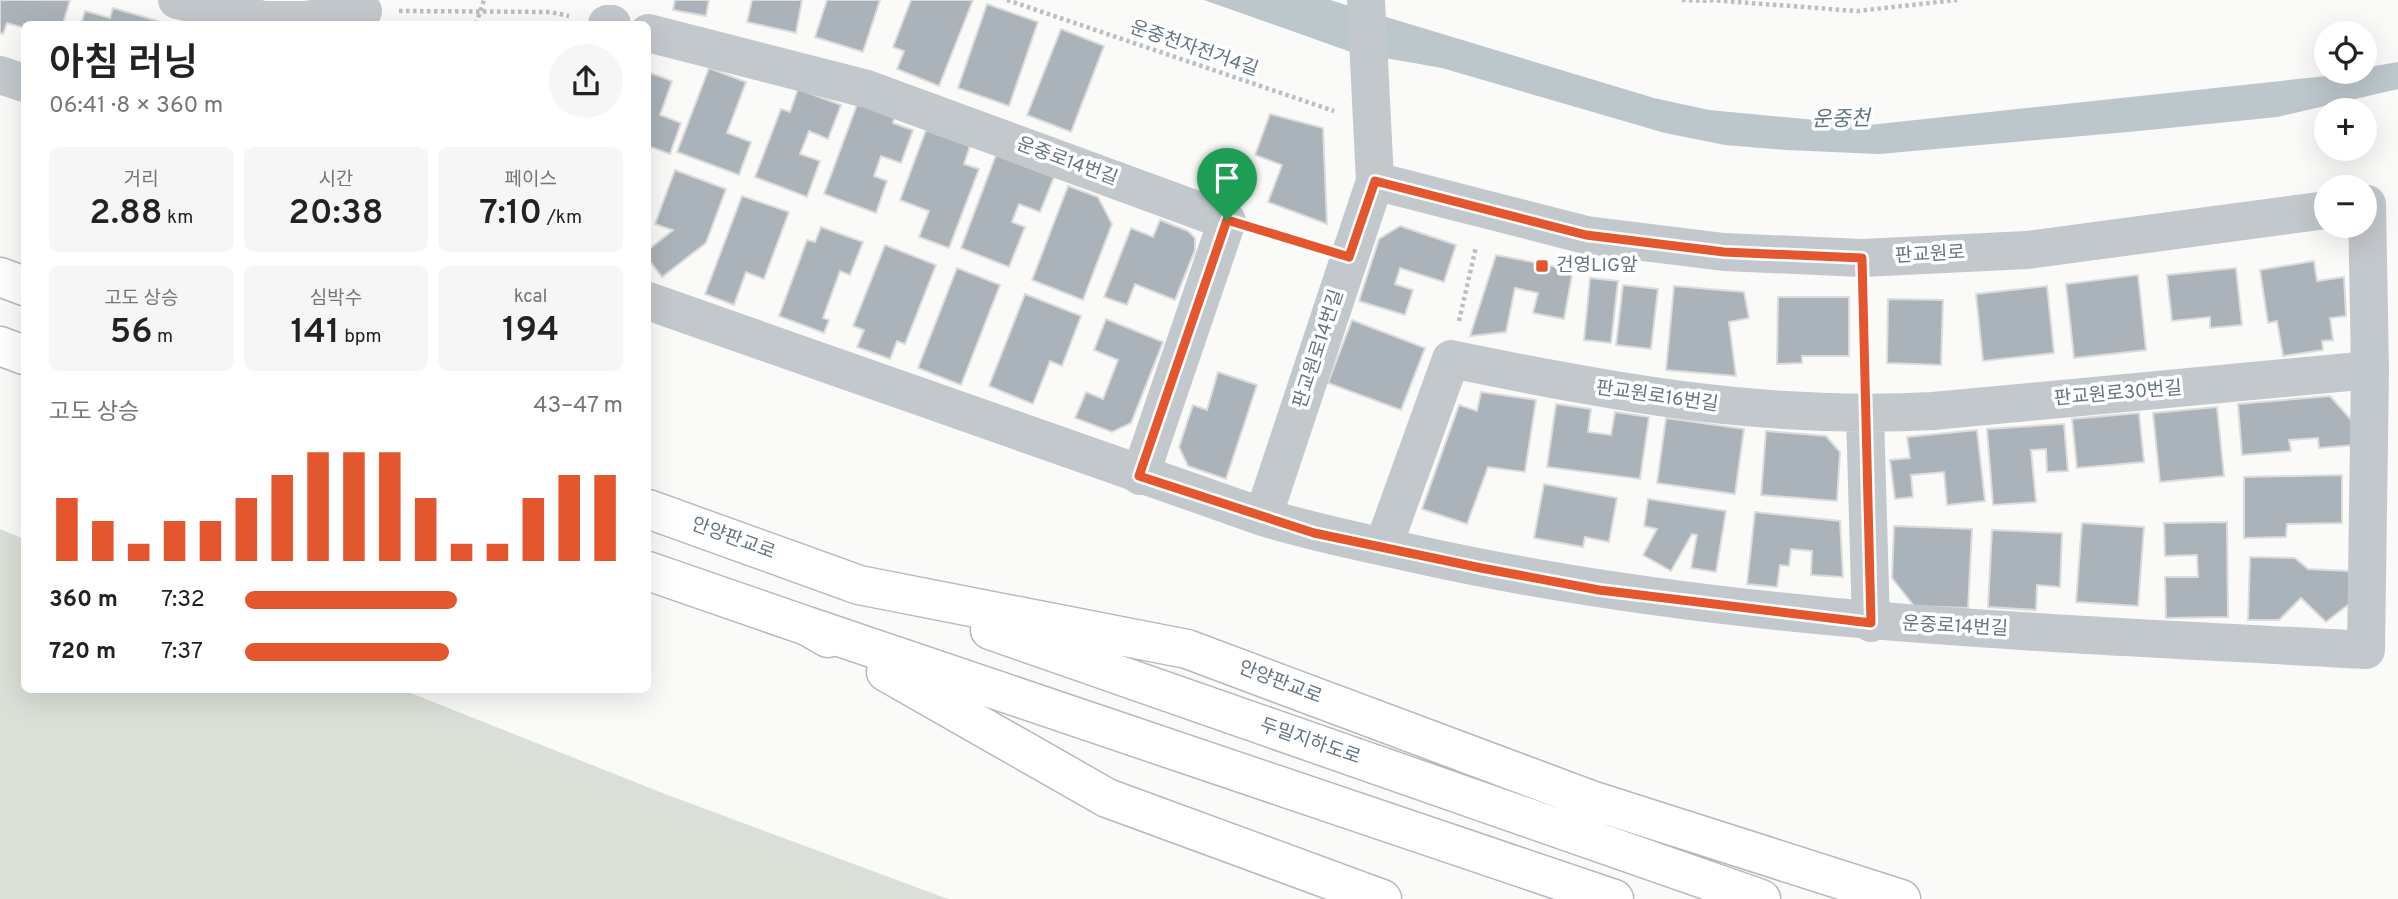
<!DOCTYPE html>
<html lang="ko">
<meta charset="utf-8">
<style>
:root{--surface:#fff;--page:#f6f6f6;--text:#222;--muted:#767676;--accent:#e4572e}
body{margin:0;font-family:Overpass,"Noto Sans KR",sans-serif;background:var(--page);color:var(--text);height:100vh;display:flex;flex-direction:column;font-size:26px;white-space:nowrap}
*{box-sizing:border-box;margin:0}
p{font-size:23px;color:var(--muted)}
.icon{flex:none;width:38px;height:38px;fill:none;stroke:currentColor;stroke-width:2;stroke-linecap:round;stroke-linejoin:round}
.map{position:relative;flex:1;overflow:hidden}
.drawer{position:absolute;left:21px;top:21px;width:630px;height:672px;display:flex;flex-direction:column;background:var(--surface);border-radius:10px;box-shadow:0 7px 28px #0002}
.drawer>*{flex:none}
.fabs{position:absolute;left:2314px;top:21px;display:grid;gap:14px}
.fabs a{display:grid;place-items:center;width:63px;height:63px;border-radius:50%;background:var(--surface);box-shadow:0 7px 28px #0002;font-size:35px}
.pin{position:absolute;display:grid;place-items:center;width:60px;height:60px;color:#fff;margin:-72px -30px;border-radius:50% 50% 50% 0;rotate:-45deg;box-shadow:0 0 7px #0007}
.pin .icon{rotate:45deg}
.round{display:grid;place-items:center;flex:none;width:74px;height:74px;border-radius:37px;background:var(--page)}
.head{display:flex;align-items:center;justify-content:space-between;height:119px;padding:0 28px}
h1{font-size:38px;font-weight:600;line-height:52px}
.metrics{display:grid;grid-template-columns:repeat(3,1fr);gap:10px;height:119px;padding:7px 28px}
.metrics div{display:grid;align-content:center;border-radius:10px;background:var(--page);text-align:center}
.metrics b{font-size:35px;font-weight:600}
.metrics small{font-size:19px;font-weight:400}
.metrics p{font-size:19px}
.chart{height:196px;padding:14px 28px}
.chart p{display:flex;justify-content:space-between}
.chart svg{width:100%;height:126px;margin-top:7px;stroke:var(--accent);stroke-width:6}
ul{padding:0 28px;list-style:none;font-size:23px}
li{display:grid;grid-template-columns:112px 84px 1fr;align-items:center;height:52px}
li i{height:18px;border-radius:9px;background:var(--accent)}
.map>svg:first-child{display:block}
.green{fill:#dadfd7}
.water{fill:#bbc7cb}
.building{fill:#aab3b9;stroke:#dcdcda;stroke-width:2}
.lines{fill:none;stroke-linecap:round;stroke-linejoin:round}
.major-casing{stroke:#b5babe;stroke-width:41}
.path{stroke:#bbbfc2;stroke-width:4.5;stroke-dasharray:3.5 3.5;stroke-linecap:butt}
.minor{stroke:#c3c8cc;stroke-width:38}
.major{stroke:#fff;stroke-width:38}
.route-casing{stroke:#fff;stroke-width:14}
.route{stroke:#e4572e;stroke-width:9}
.poi-dot{fill:#e4572e;stroke:#fff;stroke-width:2.5}
.labels{text-anchor:middle;dominant-baseline:central;stroke-width:7;stroke-linejoin:round;paint-order:stroke}
.street-label{font-size:19px;fill:#657683;stroke:#fff}
.poi-label{font-size:19px;fill:#657683;stroke:#fff;text-anchor:start}
.water-label{font-size:21px;font-style:italic;fill:#60757c;stroke:#fff}
</style>
<div class="map">
<svg width="2398" height="899" viewBox="0 0 2398 899">
<rect width="100%" height="100%" fill="#fafaf8"/>
<path class="green" d="M0,529L24,539V690H403L665,794L948,899H0Z"/>
<path class="water" d="M1204,0H1330L1654,98L1709,110L1869,125L2364,72V68L2398,62V89L2277,117L2139,131L1879,154L1786,150L1725,145L1665,133L1442,68L1351,52Z"/>
<path class="building" d="M0,0H70L63,24H24V28L7,23L3,34L0,33Z
M675,0H709L706,16L673,10Z
M752,0H802L796,33L747,22Z
M827,0H880L863,52L815,37Z
M911,0H973L939,86L897,69L904,51L893,47Z
M987,4L1038,22L1009,106L958,88Z
M113,8L158,21L157,24H81L85,11L110,18Z
M1061,29L1104,46L1071,132L1027,115Z
M709,68L746,82L727,133L751,142L739,175L677,152Z
M648,72L672,81L660,115L681,123L670,154L648,146Z
M798,89L841,105L828,139L809,131L800,154L820,161L807,197L755,177L781,109L790,112Z
M858,102L895,116L893,123L913,130L901,163L881,156L874,176L887,181L876,213L824,194Z
M1270,114L1323,128L1327,224L1268,202L1282,165L1255,155Z
M926,130L970,146L964,164L979,169L949,248L919,237L929,211L900,200Z
M996,155L1054,177L1040,212L1019,204L1012,222L1025,227L1009,267L961,248Z
M675,170L726,189L706,243L662,277L648,259V250L673,230L655,224Z
M1068,186L1098,197L1112,224L1083,300L1032,280Z
M742,196L789,212L764,279L746,272L734,305L705,294Z
M1160,220L1188,231L1195,238V250L1175,300L1135,284L1127,305L1104,297L1131,228L1153,237Z
M1400,226L1456,245L1444,282L1400,268L1395,284L1413,290L1405,315L1359,301L1379,239Z
M821,227L863,242L850,275L840,271L823,318L829,320L824,333L779,316L807,240L815,242Z
M885,245L936,265L905,344L897,341L890,359L857,347L864,330L853,326Z
M1496,255L1573,270L1564,319L1533,313L1538,293L1515,288L1506,332L1470,336Z
M2314,261L2317,281L2344,277L2346,316L2330,318L2333,340L2322,341L2323,350L2283,356L2277,321L2268,323L2260,270Z
M957,268L1000,285L961,385L918,368Z
M2236,268L2242,325L2210,328V317L2172,321L2167,275Z
M2138,275L2146,350L2074,358L2066,284Z
M1590,278L1618,281L1611,343L1584,340Z
M1623,285L1658,289L1651,349L1616,345Z
M1674,286L1744,292L1749,318L1729,322L1736,376L1666,370Z
M2047,286L2054,353L1983,361L1976,294Z
M1025,294L1081,316L1062,366L1050,361L1033,404L989,386Z
M1778,297H1849V356H1802V363L1777,364Z
M1888,299L1943,300L1941,365L1887,363Z
M1106,319L1163,342L1131,423L1112,432L1075,418L1086,392L1103,399L1118,360L1094,350Z
M1352,320L1425,348L1401,410L1328,383Z
M1218,372L1257,385L1226,479L1188,466L1179,447L1193,405L1207,410Z
M1481,392L1536,400L1525,472L1488,467L1467,524L1422,509L1459,405L1477,411Z
M2330,396L2353,422L2355,445L2319,448L2318,438L2289,440L2291,451L2242,455L2238,404Z
M1556,404L1591,409L1588,432L1611,435L1615,412L1649,417L1640,479L1547,467Z
M2217,407L2224,476L2160,482L2153,413Z
M2139,413L2144,462L2077,468L2072,419Z
M1666,418L1744,429L1735,494L1657,483Z
M2064,424L2068,471L2047,472L2046,449L2031,450L2036,502L1993,505L1987,429Z
M1977,430L1985,501L1947,505L1944,472L1911,475L1913,497L1895,499L1890,460L1910,458L1907,437Z
M1766,431L1826,436L1840,452L1837,501L1761,495Z
M2342,475V523L2287,524L2286,537L2244,538V477Z
M1544,484L1617,498L1609,542L1585,537L1583,547L1534,538Z
M1648,499L1726,511L1716,572L1691,568L1697,535L1692,534L1671,571L1643,555L1657,529L1644,526Z
M1755,512L1840,521L1843,577L1811,575L1812,551L1791,549L1789,566L1780,565L1777,587L1747,584Z
M2227,522L2228,617L2166,618L2165,577H2198L2197,555L2165,556L2164,523Z
M2082,523L2144,527L2138,606L2076,602Z
M1894,526L1972,529L1968,608L1914,606L1892,578Z
M1992,530L2062,533L2060,587L2037,585L2036,610L1988,607Z
M2250,557L2295,558L2308,569L2349,571V604L2326,622L2301,598L2279,620H2248Z"/>
<g class="lines">
<defs>
<path id="major" d="M0,277L24,286
M0,346L24,355
M648,509L859,585L1187,649L1591,800L1901,899
M648,571L807,626L828,638
M807,626L1614,899
M990,630L1761,899
M886,672L1107,798L1382,899"/>
</defs>
<use href="#major" class="major-casing"/>
<path class="path" d="M1007,0L1334,111
M1682,0L1711,1
M1710,0L1857,11L1957,0
M399,11L550,12L569,16
M476,24L484,0
M1265,232L1313,246
M1862,296L1864,375
M1459,321L1476,247"/>
<path class="minor" d="M177,0L264,20H305L363,11
M1366,0L1375,181L1586,235L1724,252L1862,258L2027,250L2326,210
M607,24H612
M648,33L867,89L1227,221L1140,476
M0,75L24,83
M648,301L1263,517C1315,533 1367,543 1420,555C1732,624 2048,632 2366,650L2370,370L2367,204
M1865,415L1871,623
M1263,517L1375,181
M1383,547L1451,359C1615,393 1764,420 1933,411L2370,370"/>
<use href="#major" class="major"/>
</g>
<g class="lines">
<defs>
<path id="route" d="M1375,181L1586,235L1724,252L1862,258L1871,623L1599,590L1481,568L1314,533L1139,476L1227,220L1349,257Z"/>
</defs>
<use href="#route" class="route-casing"/>
<use href="#route" class="route"/>
</g>
<rect class="poi-dot" x="1535" y="259" width="14" height="14" rx="3.5"/>
<g class="labels">
<g class="street-label">
<text transform="translate(1194 49) rotate(19)">운중천자전거4길</text>
<text transform="translate(1067 162) rotate(20)">운중로14번길</text>
<text transform="translate(1930 255) rotate(-3)">판교원로</text>
<text transform="translate(1319 349) rotate(-72)">판교원로14번길</text>
<text transform="translate(2118 394) rotate(-5)">판교원로30번길</text>
<text transform="translate(1657 397) rotate(8)">판교원로16번길</text>
<text transform="translate(733 539) rotate(20)">안양판교로</text>
<text transform="translate(1955 627) rotate(3)">운중로14번길</text>
<text transform="translate(1280 683) rotate(21)">안양판교로</text>
<text transform="translate(1310 742) rotate(19)">두밀지하도로</text>
</g>
<g class="poi-label">
<text x="1556" y="266">건영LIG앞</text>
</g>
<g class="water-label">
<text transform="translate(1841 120) rotate(-1)">운중천</text>
</g>
</g>
</svg>
<div class="fabs">
<a><svg class="icon" aria-label="locate" viewBox="0 0 24 24"><circle cx="12" cy="12" r="6"/><path d="M12 2v4M12 18v4M2 12h4M18 12h4"/></svg></a>
<a>+</a>
<a>−</a>
</div>
<div class="pin" style="left:1227px;top:220px;background:#1e9e55"><svg class="icon" aria-label="arrive" viewBox="0 0 24 24"><path d="M6 21V4h12l-3 4 3 4H6"/></svg></div>
<section class="drawer">
<div class="head"><div><h1>아침 러닝</h1><p>06:41 · 8 × 360 m</p></div><a class="round"><svg class="icon" aria-label="share" viewBox="0 0 24 24"><path d="M12 15V3M7 8l5-5 5 5M5 13v7h14v-7"/></svg></a></div>
<div class="metrics">
<div><p>거리</p><b>2.88<small> km</small></b></div>
<div><p>시간</p><b>20:38</b></div>
<div><p>페이스</p><b>7:10<small> /km</small></b></div>
</div>
<div class="metrics">
<div><p>고도 상승</p><b>56<small> m</small></b></div>
<div><p>심박수</p><b>141<small> bpm</small></b></div>
<div><p>kcal</p><b>194</b></div>
</div>
<div class="chart"><p><span>고도 상승</span>43–47 m</p>
<svg viewBox="0 0 160 44" preserveAspectRatio="none"><path d="M5 44V22M15 44V30M25 44V38M35 44V30M45 44V30M55 44V22M65 44V14M75 44V6M85 44V6M95 44V6M105 44V22M115 44V38M125 44V38M135 44V22M145 44V14M155 44V14"/></svg>
</div>
<ul>
<li><b>360 m</b>7:32<i style="width:56%"></i></li>
<li><b>720 m</b>7:37<i style="width:54%"></i></li>
</ul>
</section>
</div>
